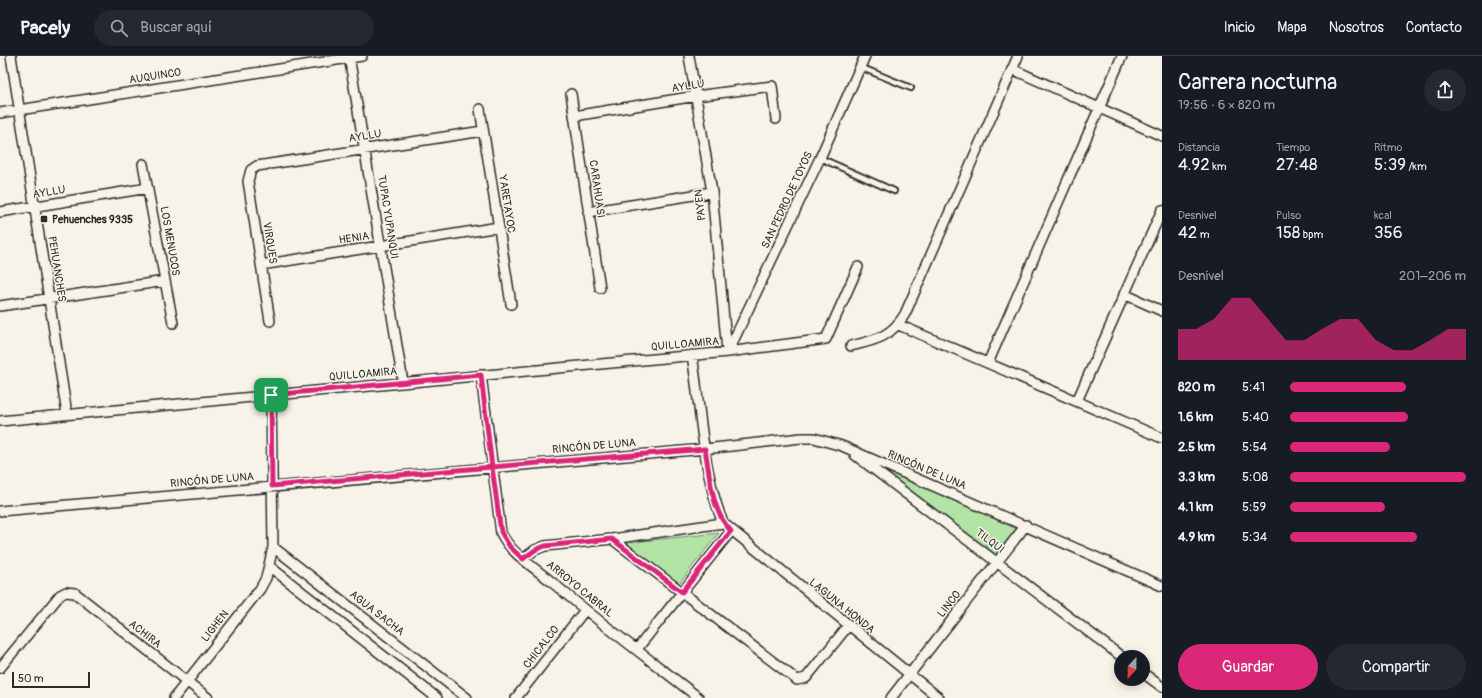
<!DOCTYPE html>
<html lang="es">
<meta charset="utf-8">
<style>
:root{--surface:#171b24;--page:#242831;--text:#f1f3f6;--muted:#9ea1a6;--line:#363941;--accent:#db2777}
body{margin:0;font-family:Pangolin,sans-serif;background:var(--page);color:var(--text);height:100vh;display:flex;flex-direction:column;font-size:15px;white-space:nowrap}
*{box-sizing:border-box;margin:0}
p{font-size:13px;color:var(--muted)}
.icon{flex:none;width:22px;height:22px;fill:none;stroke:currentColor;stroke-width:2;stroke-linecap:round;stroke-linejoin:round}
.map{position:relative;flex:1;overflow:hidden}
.side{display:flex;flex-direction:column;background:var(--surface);width:320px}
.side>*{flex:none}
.needle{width:26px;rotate:202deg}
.buttons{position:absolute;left:1114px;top:594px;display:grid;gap:8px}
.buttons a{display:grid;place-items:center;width:36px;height:36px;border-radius:50%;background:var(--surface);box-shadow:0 2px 10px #0003;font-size:20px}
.scale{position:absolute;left:12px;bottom:10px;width:78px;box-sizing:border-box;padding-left:4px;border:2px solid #2b2b2b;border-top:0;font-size:11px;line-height:14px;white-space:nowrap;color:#2b2b2b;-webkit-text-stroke:3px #f7f3e8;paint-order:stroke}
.pin{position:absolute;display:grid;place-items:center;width:34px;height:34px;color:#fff;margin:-17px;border-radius:8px;box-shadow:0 2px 6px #0006}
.round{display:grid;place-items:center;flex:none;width:42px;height:42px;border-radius:21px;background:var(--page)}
.summary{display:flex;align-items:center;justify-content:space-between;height:68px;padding:0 16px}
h1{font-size:22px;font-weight:600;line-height:30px}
.metrics{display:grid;grid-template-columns:repeat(3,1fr);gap:6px;height:68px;padding:4px 16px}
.metrics div{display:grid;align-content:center}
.metrics b{font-size:17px;font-weight:600}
.metrics small{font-size:11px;font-weight:400}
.metrics p{font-size:11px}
.chart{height:112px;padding:8px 16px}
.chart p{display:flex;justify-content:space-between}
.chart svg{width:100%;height:72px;margin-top:4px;fill:var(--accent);opacity:.7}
.primary-button{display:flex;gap:8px;margin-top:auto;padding:8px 16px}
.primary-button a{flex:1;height:46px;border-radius:24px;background:var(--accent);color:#fff;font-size:16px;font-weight:600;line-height:46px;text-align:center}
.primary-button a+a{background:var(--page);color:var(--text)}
ul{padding:0 16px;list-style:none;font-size:13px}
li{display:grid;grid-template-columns:64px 48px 1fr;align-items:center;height:30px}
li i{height:10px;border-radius:5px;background:var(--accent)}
header{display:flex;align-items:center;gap:24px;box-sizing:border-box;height:56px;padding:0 20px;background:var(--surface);border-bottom:1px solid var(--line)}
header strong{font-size:19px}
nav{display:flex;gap:22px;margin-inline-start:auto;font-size:14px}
.search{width:280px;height:36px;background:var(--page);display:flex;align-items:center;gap:10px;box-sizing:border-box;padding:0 14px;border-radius:22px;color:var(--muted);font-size:15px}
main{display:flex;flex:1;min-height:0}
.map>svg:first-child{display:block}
.green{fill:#b1e4a5;stroke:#6e8868}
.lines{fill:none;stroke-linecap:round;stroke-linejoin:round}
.service-casing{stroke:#2b2b2b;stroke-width:8}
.minor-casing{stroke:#2b2b2b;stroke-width:12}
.service{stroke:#f7f3e8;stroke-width:4.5}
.minor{stroke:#f7f3e8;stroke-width:9}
.route-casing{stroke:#fff;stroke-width:8}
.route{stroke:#db2777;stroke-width:5}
.poi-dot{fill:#2b2b2b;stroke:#f7f3e8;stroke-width:1.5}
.labels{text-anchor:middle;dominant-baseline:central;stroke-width:3;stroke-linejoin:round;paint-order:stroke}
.street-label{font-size:11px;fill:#2b2b2b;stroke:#f7f3e8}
.poi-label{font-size:11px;font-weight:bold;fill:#2b2b2b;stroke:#f7f3e8;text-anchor:start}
</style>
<header>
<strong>Pacely</strong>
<div class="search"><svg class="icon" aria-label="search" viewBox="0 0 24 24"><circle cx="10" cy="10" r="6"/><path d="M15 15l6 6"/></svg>Buscar aquí</div>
<nav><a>Inicio</a><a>Mapa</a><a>Nosotros</a><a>Contacto</a></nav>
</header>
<main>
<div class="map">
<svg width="1162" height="642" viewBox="0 0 1162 642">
<rect width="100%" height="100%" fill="#f7f3e8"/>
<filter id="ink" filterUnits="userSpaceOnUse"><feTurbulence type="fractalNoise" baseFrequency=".025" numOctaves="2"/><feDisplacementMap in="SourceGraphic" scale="8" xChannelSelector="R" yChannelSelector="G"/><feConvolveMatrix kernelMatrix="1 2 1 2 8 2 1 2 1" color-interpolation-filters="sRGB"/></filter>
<g filter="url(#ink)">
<path class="green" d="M855,395L1027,474L1003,505Z
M719,477L677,530L623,487Z"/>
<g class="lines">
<defs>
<path id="service" d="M860,11L911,32
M820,102L894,135"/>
<path id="minor" d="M11,0L67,358
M349,0L403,326
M689,0L712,136L727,295
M1012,13L1162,80
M571,38L600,232
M480,53L511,248
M0,57L362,0
M574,60L696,40L772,30L776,63
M143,108L173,267
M0,156L148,132
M588,156L712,136
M261,209L499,171
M1124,238L1162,255
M0,250L165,225
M270,265L248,125L251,114L257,110L483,75
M899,269L1162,382
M851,290C876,284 891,281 905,258L1018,0
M728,296L820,102L865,0
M692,299C701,354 702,414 723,467
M988,307L1122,0
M481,319L501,477C511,498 535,512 553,527C600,567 650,604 699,642
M1077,345L1162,154
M0,365L728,296L826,283L858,211
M855,399L1122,601
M0,455L705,393L801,382H814L842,390L1162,530
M612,483L723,467L939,642
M273,491L467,642
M523,503L535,494L545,490L612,483L797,624L806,622L848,570
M269,510L437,642
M637,593L731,475
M0,612L60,539L66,536L75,537L208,642
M1143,617L1162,631
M174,642L260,533L266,522L273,491L271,339
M516,642L585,554
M891,642L1026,469"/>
</defs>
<use href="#service" class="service-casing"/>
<use href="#minor" class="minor-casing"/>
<use href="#service" class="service"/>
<use href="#minor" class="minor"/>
</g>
</g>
<g class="lines" filter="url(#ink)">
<defs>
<path id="route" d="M271,339L481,319L492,411L705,393C710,419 711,455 731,475L682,536L612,483L545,490L535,494L523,503L510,491L501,476L492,411L272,430L271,339"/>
</defs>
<use href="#route" class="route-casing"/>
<use href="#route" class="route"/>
</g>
<rect class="poi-dot" x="40" y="159" width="8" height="8" rx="2"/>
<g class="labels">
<g class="street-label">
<text transform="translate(155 20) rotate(-9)">AUQUINCO</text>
<text transform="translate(688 30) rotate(-9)">AYLLU</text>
<text transform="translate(365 80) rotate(-9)">AYLLU</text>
<text transform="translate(597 133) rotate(82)">CARAHUASI</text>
<text transform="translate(49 136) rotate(-9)">AYLLU</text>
<text transform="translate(787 144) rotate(-65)">SAN PEDRO DE TOYOS</text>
<text transform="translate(507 148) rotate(81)">YARETAYOC</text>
<text transform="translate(700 149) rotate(-97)">PAYEN</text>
<text transform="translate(388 161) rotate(81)">TUPAC YUPANQUI</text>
<text transform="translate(354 182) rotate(-9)">HENIA</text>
<text transform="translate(170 185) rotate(80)">LOS MENUCOS</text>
<text transform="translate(270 187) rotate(81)">VIRQUES</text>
<text transform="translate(57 213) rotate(81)">PEHUANCHES</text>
<text transform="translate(685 288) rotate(-5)">QUILLOAMIRA</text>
<text transform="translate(363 318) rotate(-5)">QUILLOAMIRA</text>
<text transform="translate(594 390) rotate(-5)">RINCÓN DE LUNA</text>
<text transform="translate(927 414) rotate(23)">RINCÓN DE LUNA</text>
<text transform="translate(212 424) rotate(-5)">RINCÓN DE LUNA</text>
<text transform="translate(990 485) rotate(37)">TILQUI</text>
<text transform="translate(580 533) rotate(39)">ARROYO CABRAL</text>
<text transform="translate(949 548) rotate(-52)">LINCO</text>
<text transform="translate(842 550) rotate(39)">LAGUNA HONDA</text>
<text transform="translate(377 557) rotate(38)">AGUA SACHA</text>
<text transform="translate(215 570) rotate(-52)">LIGHEN</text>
<text transform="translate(145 578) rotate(38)">ACHIRA</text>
<text transform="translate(541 591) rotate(-52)">CHICALCO</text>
</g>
<g class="poi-label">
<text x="52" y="163">Pehuenches 9335</text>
</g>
</g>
</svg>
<div class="buttons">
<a><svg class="needle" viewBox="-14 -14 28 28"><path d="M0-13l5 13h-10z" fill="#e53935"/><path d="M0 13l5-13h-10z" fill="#9ea1a6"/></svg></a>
</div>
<div class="scale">50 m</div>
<div class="pin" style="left:271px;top:339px;background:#1e9e55"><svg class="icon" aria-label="arrive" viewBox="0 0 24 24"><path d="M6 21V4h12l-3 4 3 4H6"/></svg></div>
</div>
<section class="side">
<div class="summary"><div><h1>Carrera nocturna</h1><p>19:56 · 6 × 820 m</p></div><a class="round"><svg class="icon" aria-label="share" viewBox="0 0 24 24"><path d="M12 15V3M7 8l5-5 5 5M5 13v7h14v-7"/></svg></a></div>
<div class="metrics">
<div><p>Distancia</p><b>4.92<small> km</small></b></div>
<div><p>Tiempo</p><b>27:48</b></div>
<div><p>Ritmo</p><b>5:39<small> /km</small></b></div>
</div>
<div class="metrics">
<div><p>Desnivel</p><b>42<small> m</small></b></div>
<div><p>Pulso</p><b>158<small> bpm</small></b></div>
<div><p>kcal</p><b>356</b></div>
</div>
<div class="chart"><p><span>Desnivel</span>201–206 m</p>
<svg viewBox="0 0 160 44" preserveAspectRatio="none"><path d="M0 44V25L10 25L20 19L30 6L40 6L50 19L60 32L70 32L80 25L90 19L100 19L110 32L120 38L130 38L140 32L150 25L160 25V44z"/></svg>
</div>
<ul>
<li><b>820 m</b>5:41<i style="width:66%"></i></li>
<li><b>1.6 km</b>5:40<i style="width:67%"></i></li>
<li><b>2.5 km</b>5:54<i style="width:57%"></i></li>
<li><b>3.3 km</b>5:08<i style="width:100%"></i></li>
<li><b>4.1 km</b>5:59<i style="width:54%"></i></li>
<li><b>4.9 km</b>5:34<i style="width:72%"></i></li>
</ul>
<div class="primary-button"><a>Guardar</a><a>Compartir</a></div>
</section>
</main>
